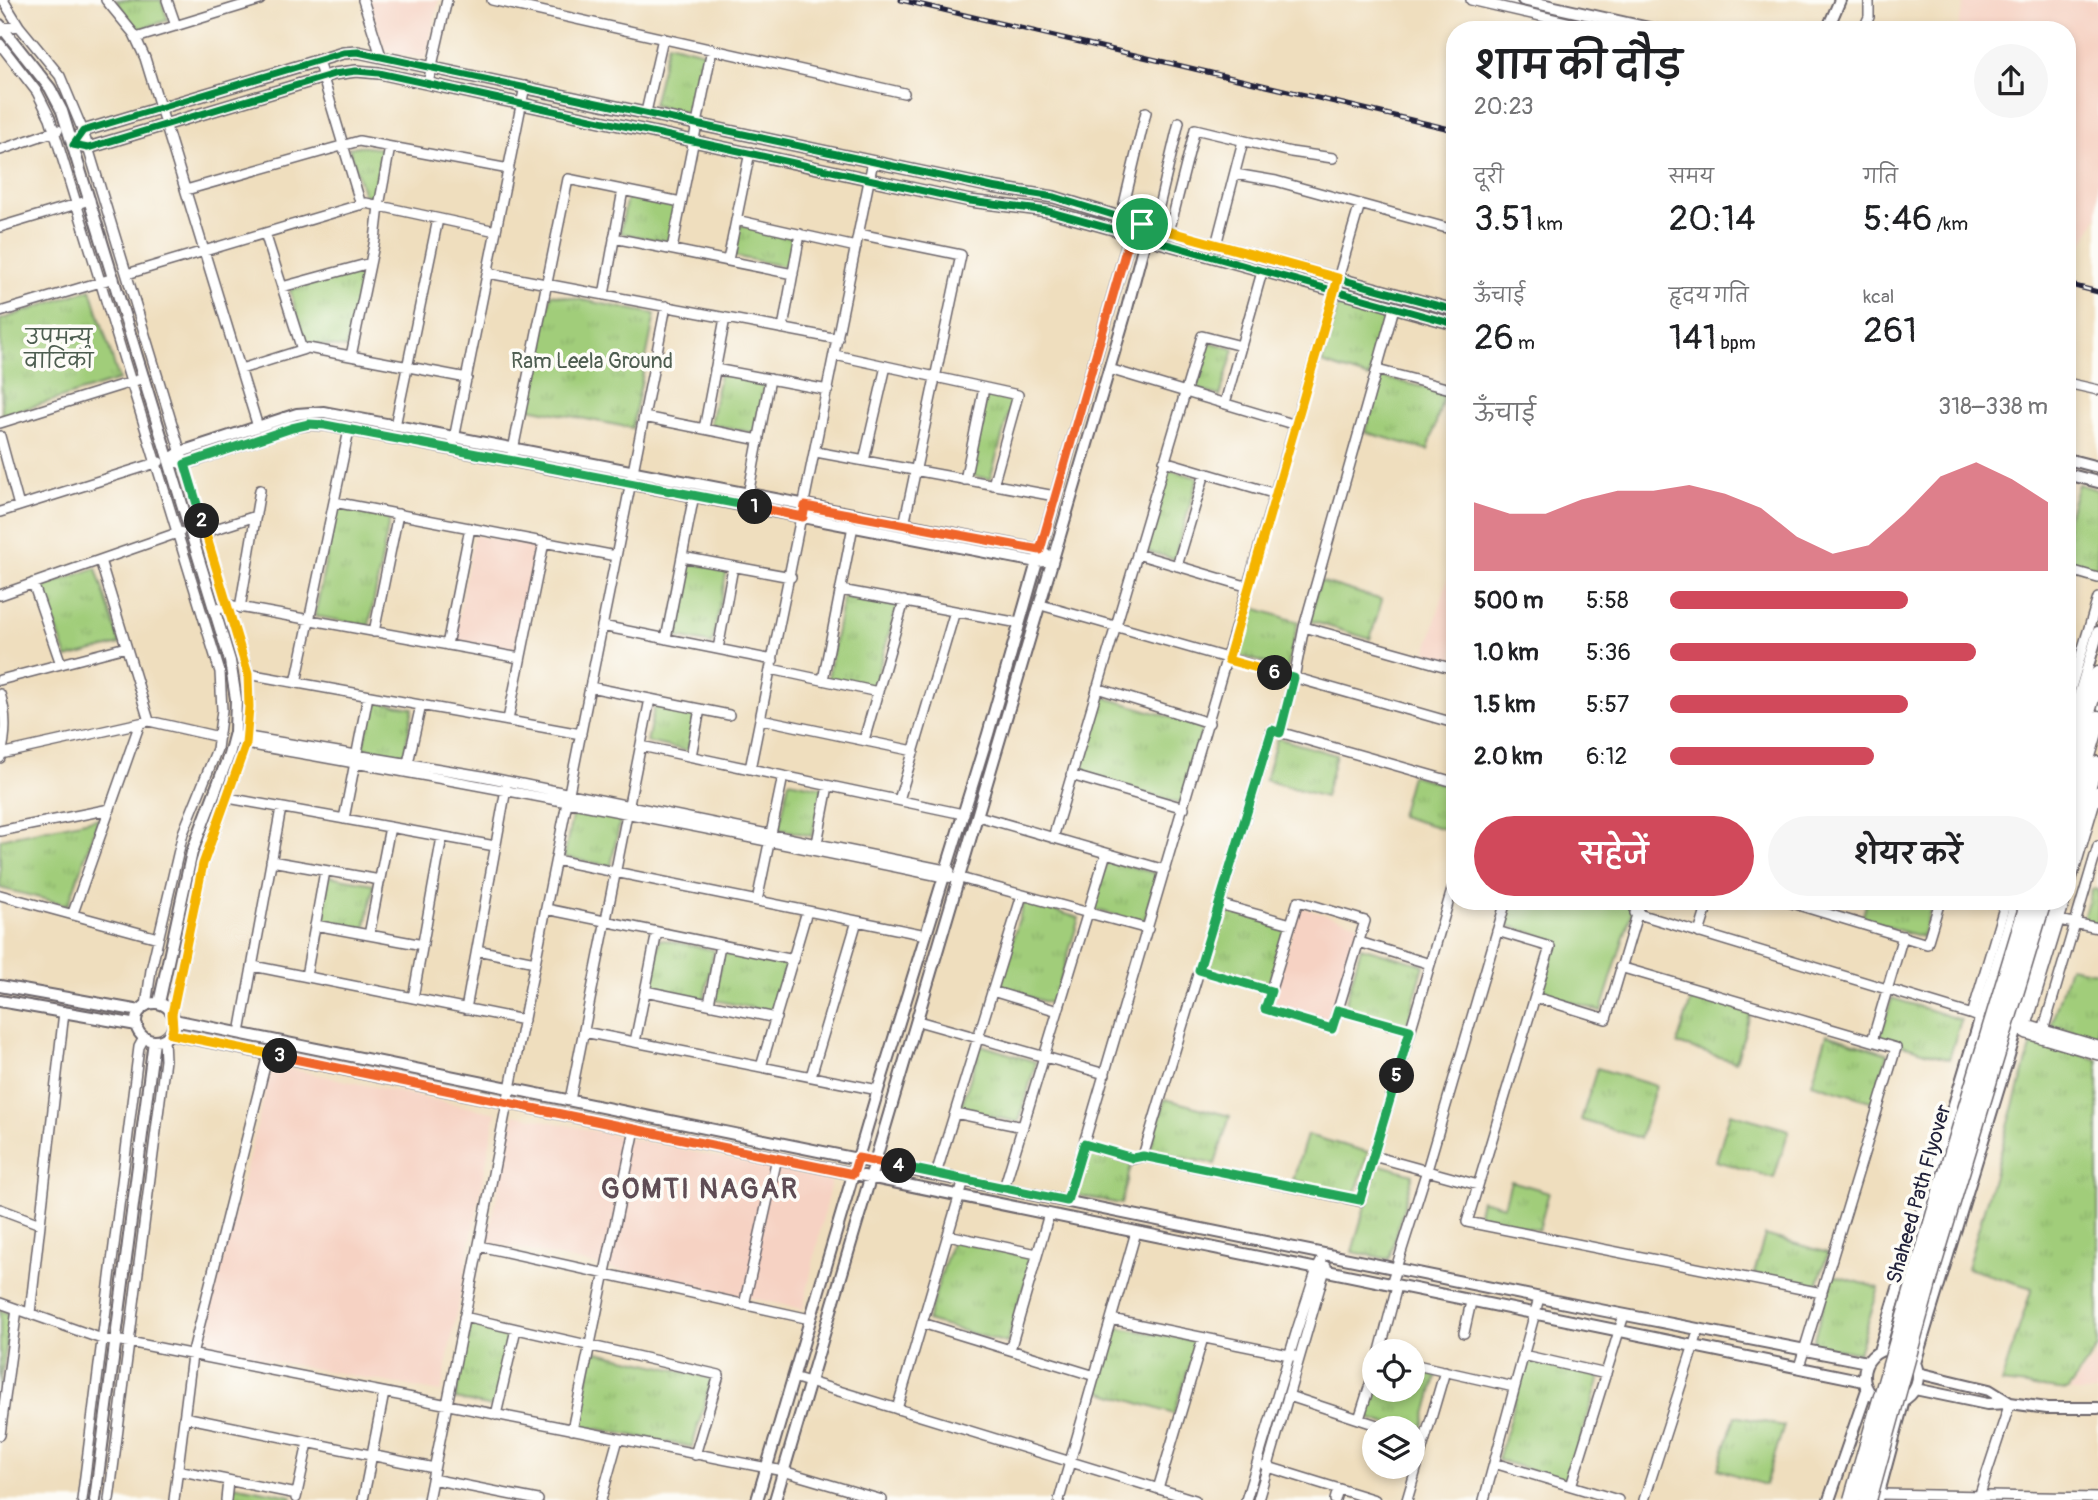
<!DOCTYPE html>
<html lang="hi">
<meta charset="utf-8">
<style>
:root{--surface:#fff;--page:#f6f6f6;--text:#202124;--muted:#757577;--accent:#d1495b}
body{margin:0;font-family:Pangolin,"Playpen Sans Deva",sans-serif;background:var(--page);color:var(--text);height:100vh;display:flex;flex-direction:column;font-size:26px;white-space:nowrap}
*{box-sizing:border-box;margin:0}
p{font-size:23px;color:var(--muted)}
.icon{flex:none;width:38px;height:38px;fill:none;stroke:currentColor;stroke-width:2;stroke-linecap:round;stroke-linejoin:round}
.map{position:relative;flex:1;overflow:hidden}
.panel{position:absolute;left:1446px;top:21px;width:630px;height:889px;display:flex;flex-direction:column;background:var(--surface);border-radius:28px;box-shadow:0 4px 10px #0003}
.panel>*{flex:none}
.fabs{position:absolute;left:1362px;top:1339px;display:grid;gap:14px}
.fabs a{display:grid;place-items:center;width:63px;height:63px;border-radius:50%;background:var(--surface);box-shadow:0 4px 10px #0003;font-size:35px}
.pin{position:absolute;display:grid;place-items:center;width:60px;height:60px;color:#fff;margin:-30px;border:4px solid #fff;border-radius:50%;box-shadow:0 2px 7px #0007}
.km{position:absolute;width:35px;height:35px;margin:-18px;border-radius:50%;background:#222;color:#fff;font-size:19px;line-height:35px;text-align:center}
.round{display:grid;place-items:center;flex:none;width:74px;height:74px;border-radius:37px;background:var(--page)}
.overview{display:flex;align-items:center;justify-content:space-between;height:119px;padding:0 28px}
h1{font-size:38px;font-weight:600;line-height:52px}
.metrics{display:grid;grid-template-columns:repeat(3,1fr);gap:10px;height:119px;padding:7px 28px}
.metrics div{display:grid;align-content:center}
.metrics b{font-size:35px;font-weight:600}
.metrics small{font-size:19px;font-weight:400}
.metrics p{font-size:19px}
.chart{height:196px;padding:14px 28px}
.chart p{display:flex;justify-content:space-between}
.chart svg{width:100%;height:126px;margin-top:7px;fill:var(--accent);opacity:.7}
.primary-button{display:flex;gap:14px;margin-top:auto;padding:14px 28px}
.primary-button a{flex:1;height:80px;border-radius:42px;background:var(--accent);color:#fff;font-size:28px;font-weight:600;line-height:80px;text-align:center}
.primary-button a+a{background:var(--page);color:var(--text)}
ul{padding:0 28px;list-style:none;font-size:23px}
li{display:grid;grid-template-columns:112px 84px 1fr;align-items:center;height:52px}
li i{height:18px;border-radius:9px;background:var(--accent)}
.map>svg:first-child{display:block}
.built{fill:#f6d2c3}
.grass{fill:url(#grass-tufts);stroke:#62785a;stroke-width:2}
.pitch{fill:#a1cd7a;stroke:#62785a;stroke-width:2}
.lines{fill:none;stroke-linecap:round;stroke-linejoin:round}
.minor-casing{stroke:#6a6469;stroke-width:12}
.tertiary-casing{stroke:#6a6469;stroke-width:14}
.trunk-casing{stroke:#6a6469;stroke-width:19}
.minor{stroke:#fff;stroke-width:9}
.tertiary{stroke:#fff;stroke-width:10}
.trunk{stroke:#fff;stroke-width:16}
.rail-casing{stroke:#22223b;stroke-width:5}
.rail{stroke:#fdfcf7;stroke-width:2.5;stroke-dasharray:8;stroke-linecap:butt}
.trunk-bridge-casing{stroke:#6a6469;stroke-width:19;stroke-linecap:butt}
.trunk-bridge{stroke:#fff;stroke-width:16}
.cycleway-casing{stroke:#fdfcf7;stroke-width:11}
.cycleway{stroke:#00873e;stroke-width:7}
.split-1-casing{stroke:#fff;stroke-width:14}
.split-2-casing{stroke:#fff;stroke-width:14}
.split-3-casing{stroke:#fff;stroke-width:14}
.split-4-casing{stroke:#fff;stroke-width:14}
.split-5-casing{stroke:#fff;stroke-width:14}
.split-6-casing{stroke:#fff;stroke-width:14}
.split-7-casing{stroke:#fff;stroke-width:14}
.split-1{stroke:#f0652b;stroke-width:9}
.split-2{stroke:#22a559;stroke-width:9}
.split-3{stroke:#f5b400;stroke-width:9}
.split-4{stroke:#f0652b;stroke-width:9}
.split-5{stroke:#22a559;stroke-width:9}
.split-6{stroke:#22a559;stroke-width:9}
.split-7{stroke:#f5b400;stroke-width:9}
.labels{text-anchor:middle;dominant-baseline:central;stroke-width:7;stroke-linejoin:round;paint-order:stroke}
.park-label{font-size:21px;fill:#4e5e51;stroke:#fdfcf7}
.street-label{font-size:21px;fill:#22223b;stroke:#fdfcf7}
.district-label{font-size:28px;font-weight:bold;letter-spacing:2px;fill:#5f4d55;stroke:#fdfcf7}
</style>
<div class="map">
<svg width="2098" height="1500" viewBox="0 0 2098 1500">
<defs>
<pattern id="grass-tufts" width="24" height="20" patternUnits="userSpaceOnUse" patternTransform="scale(1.75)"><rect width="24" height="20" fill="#a1cd7a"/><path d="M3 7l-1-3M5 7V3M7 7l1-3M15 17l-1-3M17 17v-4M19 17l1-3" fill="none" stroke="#8ab06a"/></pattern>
</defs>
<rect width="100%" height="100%" fill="#fdfcf7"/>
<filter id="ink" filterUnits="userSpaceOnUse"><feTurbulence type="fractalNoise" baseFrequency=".0143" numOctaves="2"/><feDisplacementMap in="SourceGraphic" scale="14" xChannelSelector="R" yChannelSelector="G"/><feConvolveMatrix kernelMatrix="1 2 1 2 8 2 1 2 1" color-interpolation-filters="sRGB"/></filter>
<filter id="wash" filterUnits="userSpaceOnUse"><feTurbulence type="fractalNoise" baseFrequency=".00686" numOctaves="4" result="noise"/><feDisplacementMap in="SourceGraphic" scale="28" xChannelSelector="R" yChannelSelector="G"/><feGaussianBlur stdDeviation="1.57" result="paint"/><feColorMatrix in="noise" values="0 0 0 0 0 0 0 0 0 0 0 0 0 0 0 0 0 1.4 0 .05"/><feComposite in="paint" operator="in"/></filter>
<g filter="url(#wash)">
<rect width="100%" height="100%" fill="#efdebe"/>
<path class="built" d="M369,0H439L426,59L385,51Z
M1965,0H2098V215L2078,253L2067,251V30H1957Z
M474,535L535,547L514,652L454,640Z
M1454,557V661L1426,653Z
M1300,907L1359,924L1330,1024L1270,1007Z
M272,1065L496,1113L441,1392L201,1348Z
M514,1114L831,1181L803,1309L487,1242Z
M2098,1353V1392H2069Z"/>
<path class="grass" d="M116,0H161L168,20L137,30Z
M668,43L704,52L690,114L653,105Z
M358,146L384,149L374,197L364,195L349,148Z
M627,196L675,205L668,242L620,233Z
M739,225L795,237L788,267L733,256Z
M363,269L346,348L305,343L290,290Z
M91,289L119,380L2,416L0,320Z
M551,294L655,314L632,428L529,408Z
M1338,305L1387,318L1369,378L1322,363Z
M1206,341L1234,349L1220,396L1193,388Z
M720,374L765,383L755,433L710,424Z
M1380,377L1445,392L1428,450L1365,432Z
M987,394L1013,399L990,479L969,475Z
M1167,469L1198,478L1174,559L1143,550Z
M2078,484L2098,490L2097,574L2067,565V520Z
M336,506L390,516L369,626L315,616Z
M686,562L727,570L712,644L672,636Z
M96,568L120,644L67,658L42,587Z
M1320,581L1382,600L1370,639L1308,620Z
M843,597L897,606L874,686L828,678Z
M1251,607L1298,622L1287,669L1237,655Z
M1100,696L1203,727L1180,804L1077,773Z
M372,701L413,708L404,756L363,748Z
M655,704L696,712L688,751L647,742Z
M1277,738L1336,755L1325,797L1265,780Z
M1411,775L1454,787V832L1400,816Z
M789,781L823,788L812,836L779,829Z
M574,806L621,816L611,866L564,857Z
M99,818L68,905L0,888V839Z
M1107,860L1157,874L1144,923L1093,909Z
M329,876L374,884L365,930L321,921Z
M2092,889L2098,890V924L2082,921Z
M1867,901H1933L1922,937L1862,919Z
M1024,902L1079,918L1053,1004L998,988Z
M1222,908L1286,927L1269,986L1205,968Z
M660,939L714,950L704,999L650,988Z
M1361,947L1424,965L1407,1025L1344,1008Z
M723,950L787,964L772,1012L714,1000Z
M2069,967L2098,972V1038L2051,1025Z
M1693,994L1751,1012L1736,1062L1677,1044Z
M1892,998L1961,1020L1949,1059L1879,1038Z
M1827,1034L1888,1054L1873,1102L1812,1083Z
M2033,1040L2098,1060V1348L2067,1391L2001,1383L2032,1288L1967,1268Z
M981,1045L1036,1062L1019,1122L960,1110Z
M1597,1068L1656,1086L1640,1138L1581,1120Z
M1165,1099L1230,1116L1215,1164L1150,1151Z
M1730,1113L1789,1130L1774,1178L1716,1161Z
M1307,1135L1368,1152L1356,1193L1293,1180Z
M1090,1150L1132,1163L1121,1204L1076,1195Z
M1377,1164L1413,1174L1389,1259L1352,1252Z
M1511,1181L1549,1192L1539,1230L1477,1217L1481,1200L1504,1206Z
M1765,1235L1828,1253L1817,1285L1754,1274Z
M952,1240L1032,1258L1007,1343L927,1321Z
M1833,1275L1879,1288L1858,1353L1812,1344Z
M0,1310L11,1315L0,1388Z
M471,1323L514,1332L497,1408L455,1399Z
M1114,1327L1197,1341L1174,1414L1096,1390Z
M593,1351L712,1378L692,1447L578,1425Z
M1526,1361L1600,1377L1567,1481L1498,1460Z
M1412,1368L1437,1373L1421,1434L1412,1432V1428H1400L1365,1417L1374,1388V1390H1412Z
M1735,1416L1784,1426L1765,1485L1718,1469Z
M233,1485L292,1496L291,1500H231Z"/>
<path class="pitch" d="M1514,901H1635L1601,1011L1541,993L1557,941L1507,925Z"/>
</g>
<g filter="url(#ink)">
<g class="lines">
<defs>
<path id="minor" d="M3,0L19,26
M106,0L134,34L145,58L258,427
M167,0L176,26
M363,0L381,56
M492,0L904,93
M1471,0L1601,30
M1863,30L1869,17V0
M0,32L3,28L19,26L60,76L83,131L248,674L249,707L246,744L203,864L172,1014
M136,38L260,0
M0,44L37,92L50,118L220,672L222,710L217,749L183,833L151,970L146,1006
M318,61L361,205
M428,83L447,0
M646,112L663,38
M0,150L58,130
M1235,174L1276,181L1454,230
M186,190L359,141L509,169
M1121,217L1146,112
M736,220L856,247
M0,227L90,200
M1154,227L1179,122
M1169,232L1195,129L1291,152L1333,158
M265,233L302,350
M859,234L961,255L904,525
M614,238L793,274
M1216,245L1243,141
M672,249L712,49
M728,260L750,152
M488,273L838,339
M127,274L366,203L496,231
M282,287L370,263
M604,295L623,190
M0,312L114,278
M783,328L800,234
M835,355L1018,395L993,485
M351,356L375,240L379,206L390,147
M241,369L308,348L467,378
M715,369L828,390
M1109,369L1296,425
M1377,370L1454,390
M2067,383L2098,390
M1225,403L1262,272
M644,417L759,440
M0,423L144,378
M395,426L438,219
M704,429L725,318
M0,436L19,506
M453,444L525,86
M816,452L1055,496
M512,455L568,179L681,202
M864,461L886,366
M1164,461L1276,494
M965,480L984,388
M748,495L770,379
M334,502L616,556
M0,512L159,462
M206,532L256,516
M1137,554L1249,587
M682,557L791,577
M100,560L149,721
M1177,566L1205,473
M2067,569L2098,578
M33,583L61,664
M841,590L1019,623
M0,595L180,532
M1041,605L1454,723
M240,608L260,490
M215,611L228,605L520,658
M602,626L773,660
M1304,627L1454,669
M374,632L398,514
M666,639L694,495
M447,645L470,528
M718,649L733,567
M771,669L878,692
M248,674L581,734
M0,680L126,647
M823,680L853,526
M296,683L349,430
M590,687L729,715
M1097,688L1209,723
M0,694C7,715 6,737 0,758
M2067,701L2098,598
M761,719L914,751
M508,720L544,542
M1280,733L1294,678L1304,627L1394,308
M242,736L482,776L950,871
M234,737L246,744C479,784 712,829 944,877L960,878L1148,929
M864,740L904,601
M641,746L963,814
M1,754L149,721L219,737
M691,756L700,709
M408,763L421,705
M750,769L873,161
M1071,775L1184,808
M228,798L495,846
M899,800L955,611
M978,816L1165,870
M344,819L368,696
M0,831L110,809
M1053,838L1202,336L1241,346
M817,843L828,786
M556,860L926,935
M271,861L380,880
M0,895L158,938
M2067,895L2098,791
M757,901L783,776
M1298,901L1365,921L1332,1029L1265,1009Z
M1785,901L1927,944L1940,901
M1219,904L1291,924
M546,909L794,960
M73,913L140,723
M1635,913L1986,1019
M2059,920L2098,928
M315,925L423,945
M1497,931L1550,947L1467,1222L1822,1293
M1699,933L1709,901
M369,935L390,827
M1359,942L1430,964
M477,950L535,962
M253,966L524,1020
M1620,967L1896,1048L1799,1367
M1199,970L1271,991
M306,976L325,871
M645,991L776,1018
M992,991L1058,1011
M1535,997L1606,1019L1641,901
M413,998L442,837
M709,1004L720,945
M466,1009L506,789
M1338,1010L1410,1030
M1972,1015L2006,901
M918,1021L1105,1074
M2027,1025L2065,901
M2013,1026L2027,1034L2098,1055
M2022,1026L2027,1025L2098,1046
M584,1032L878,1090
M240,1033L281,808
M2041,1038L2098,846
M1872,1041L1903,936
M635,1042L657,932
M761,1067L807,911
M811,1076L857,921
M570,1100L650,699
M955,1113L1023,1127
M1084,1144L1133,1159L1143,1156L1360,1201L1454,883
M1143,1156L1272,730L1454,782
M1373,1156L1478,1185
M936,1174L1022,895
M1004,1188L1106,853
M1067,1201L1360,204
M0,1209L40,1224
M948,1235L1037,1254
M479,1246L810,1319
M1391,1284L1427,1170L1506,901
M0,1303L102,1339L129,1342L783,1471L882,1500
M744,1305L777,1158
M30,1313L64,1012
M464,1317L719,1375L695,1455
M1111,1319L1294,1356
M922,1323L1095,1376
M1464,1333L1471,1302
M1010,1350L1049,1214
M1380,1351L1397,1286
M1523,1355L1606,1374
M1412,1364L1514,1387
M793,1377L1195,1500
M1289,1396L1386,1428
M897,1409L964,1180
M496,1415L516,1329
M184,1417L434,1468
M1359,1419L1374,1372
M572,1430L635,1129
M0,1435L17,1309
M1494,1463L1618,1500
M1265,1466L1375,1500
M177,1470L297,1494
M432,1479L538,1500
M1571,1486L1624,1315
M1158,1489L1203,1338
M1879,1494L2098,1498
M296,1498L308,1443
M82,1500L139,1047L144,1038
M109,1500L165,1060L164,1039
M174,1500L192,1355L268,1054
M226,1500L228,1481
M363,1500L384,1393
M428,1500L666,306
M601,1500L618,1439
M1059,1500L1136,1232
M1246,1500L1297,1330L1317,1269L1325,1254
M1258,1500L1326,1266
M1335,1500L1338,1489
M1407,1500L1445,1371
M1484,1500L1539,1298
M1644,1500L1699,1329
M1978,1500L2010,1403"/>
<path id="tertiary" d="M1523,0L1658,30
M0,25L50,88L62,111L230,661L236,699L235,732L229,755L192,852L159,1003
M1827,30L1840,0
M1454,310L1182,236L1054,197L992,187L358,52L343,53L83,131L73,145L88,148L334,74L356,71L379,73L970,201L1048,211L1454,324
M2067,459L2098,467
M169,460L181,452L297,414L324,412L1040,550L1046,554
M169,460L185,464L292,427L309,424L325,425L1037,562L1044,561
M2067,474L2098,482
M2067,736L2098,632
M2067,865L2098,762
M0,986L140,1011
M0,1001L137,1025
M136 1022a19 19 0 1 1 38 0a19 19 0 1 1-38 0Z
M174,1020L1595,1309L1867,1362
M171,1034L1864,1381
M1864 1376a27 27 0 1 1 54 0a27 27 0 1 1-54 0Z
M1879,1351L2016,901
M1915,1363L2056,901
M1918,1373L1989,1390L2010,1403
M1915,1389L1987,1404L2010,1403L2047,1408H2098
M95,1500L154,1041
M757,1500L878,1090L988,734L1130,236L1135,231
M775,1500L1126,312L1145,240L1144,233
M1829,1500L1867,1390
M1877,1500L1904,1400"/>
<path id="trunk" d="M2067,778L2098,675
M2067,823L2098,719"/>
</defs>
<use href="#minor" class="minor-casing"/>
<use href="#tertiary" class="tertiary-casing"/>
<use href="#trunk" class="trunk-casing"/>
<use href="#minor" class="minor"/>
<use href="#tertiary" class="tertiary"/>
<use href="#trunk" class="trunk"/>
<defs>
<path id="rail" d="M901,0L1454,130
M2067,284L2098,292"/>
</defs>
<use href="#rail" class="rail-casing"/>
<use href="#rail" class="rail"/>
<defs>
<path id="trunk-bridge" d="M1852,1500L1941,1192L2029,901
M1868,1500L1933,1265L2043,901"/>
</defs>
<use href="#trunk-bridge" class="trunk-bridge-casing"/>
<use href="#trunk-bridge" class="trunk-bridge"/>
<defs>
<path id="cycleway" d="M1454,310L1182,236L1054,197L992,187L358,52L343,53L83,131L73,145L88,148L334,74L356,71L379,73L970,201L1048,211L1454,324"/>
</defs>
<use href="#cycleway" class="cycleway-casing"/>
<use href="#cycleway" class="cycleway"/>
</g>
</g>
<g class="lines" filter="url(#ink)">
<defs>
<path id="split-1" d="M755,507L803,517L805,506L1040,550L1130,236L1142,224"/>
<path id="split-2" d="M202,521L185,464L292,428L309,424L325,425L372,434L755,507"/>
<path id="split-3" d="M202,521L248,674L249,707L246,744L203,864L172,1014L173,1028L171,1034L280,1056"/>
<path id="split-4" d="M280,1056L853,1174L858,1158L899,1166"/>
<path id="split-5" d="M899,1166L1067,1201L1084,1144L1133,1158L1143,1156L1360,1200L1397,1076"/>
<path id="split-6" d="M1275,673L1294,678L1280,733L1272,730L1199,970L1271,991L1265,1009L1332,1029L1338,1010L1410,1030L1397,1076"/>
<path id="split-7" d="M1142,224L1338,278L1228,660L1275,673"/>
</defs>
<use href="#split-1" class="split-1-casing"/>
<use href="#split-2" class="split-2-casing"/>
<use href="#split-3" class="split-3-casing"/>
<use href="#split-4" class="split-4-casing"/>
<use href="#split-5" class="split-5-casing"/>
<use href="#split-6" class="split-6-casing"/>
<use href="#split-7" class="split-7-casing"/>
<use href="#split-1" class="split-1"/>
<use href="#split-2" class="split-2"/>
<use href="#split-3" class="split-3"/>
<use href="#split-4" class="split-4"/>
<use href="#split-5" class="split-5"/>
<use href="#split-6" class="split-6"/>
<use href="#split-7" class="split-7"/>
</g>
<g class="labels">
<g class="park-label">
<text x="59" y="337">उपमन्यु<tspan x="59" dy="24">वाटिका</tspan></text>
<text x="592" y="361">Ram Leela Ground</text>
</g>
<g class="street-label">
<text transform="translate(1919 1194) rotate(-74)">Shaheed Path Flyover</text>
</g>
<g class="district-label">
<text x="700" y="1189">GOMTI NAGAR</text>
</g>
</g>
</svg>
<div class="fabs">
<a><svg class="icon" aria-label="locate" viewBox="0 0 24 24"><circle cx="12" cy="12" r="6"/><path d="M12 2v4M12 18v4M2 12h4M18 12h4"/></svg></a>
<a><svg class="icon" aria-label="layers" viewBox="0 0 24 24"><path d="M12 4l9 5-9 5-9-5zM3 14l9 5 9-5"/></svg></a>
</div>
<div class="pin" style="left:1142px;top:224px;background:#1e9e55"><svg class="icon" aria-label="arrive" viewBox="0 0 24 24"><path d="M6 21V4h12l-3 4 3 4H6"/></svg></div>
<b class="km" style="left:755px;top:507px">1</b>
<b class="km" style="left:202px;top:521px">2</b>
<b class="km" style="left:280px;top:1056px">3</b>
<b class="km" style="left:899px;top:1166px">4</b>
<b class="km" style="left:1397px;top:1076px">5</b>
<b class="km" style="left:1275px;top:673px">6</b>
<section class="panel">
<div class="overview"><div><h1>शाम की दौड़</h1><p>20:23</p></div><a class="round"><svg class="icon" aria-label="share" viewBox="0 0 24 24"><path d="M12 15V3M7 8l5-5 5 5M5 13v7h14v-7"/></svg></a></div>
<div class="metrics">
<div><p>दूरी</p><b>3.51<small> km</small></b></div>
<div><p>समय</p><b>20:14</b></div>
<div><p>गति</p><b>5:46<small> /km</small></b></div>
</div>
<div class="metrics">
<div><p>ऊँचाई</p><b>26<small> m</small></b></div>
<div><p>हृदय गति</p><b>141<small> bpm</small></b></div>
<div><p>kcal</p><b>261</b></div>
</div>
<div class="chart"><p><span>ऊँचाई</span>318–338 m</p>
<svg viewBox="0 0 160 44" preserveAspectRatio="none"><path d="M0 44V20L10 24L20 24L30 19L40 16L50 16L60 14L70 17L80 22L90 32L100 38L110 35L120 24L130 11L140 6L150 12L160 20V44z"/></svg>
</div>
<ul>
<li><b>500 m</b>5:58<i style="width:63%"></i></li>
<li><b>1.0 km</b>5:36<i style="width:81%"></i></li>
<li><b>1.5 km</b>5:57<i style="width:63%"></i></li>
<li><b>2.0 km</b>6:12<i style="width:54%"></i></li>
</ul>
<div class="primary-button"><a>सहेजें</a><a>शेयर करें</a></div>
</section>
</div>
